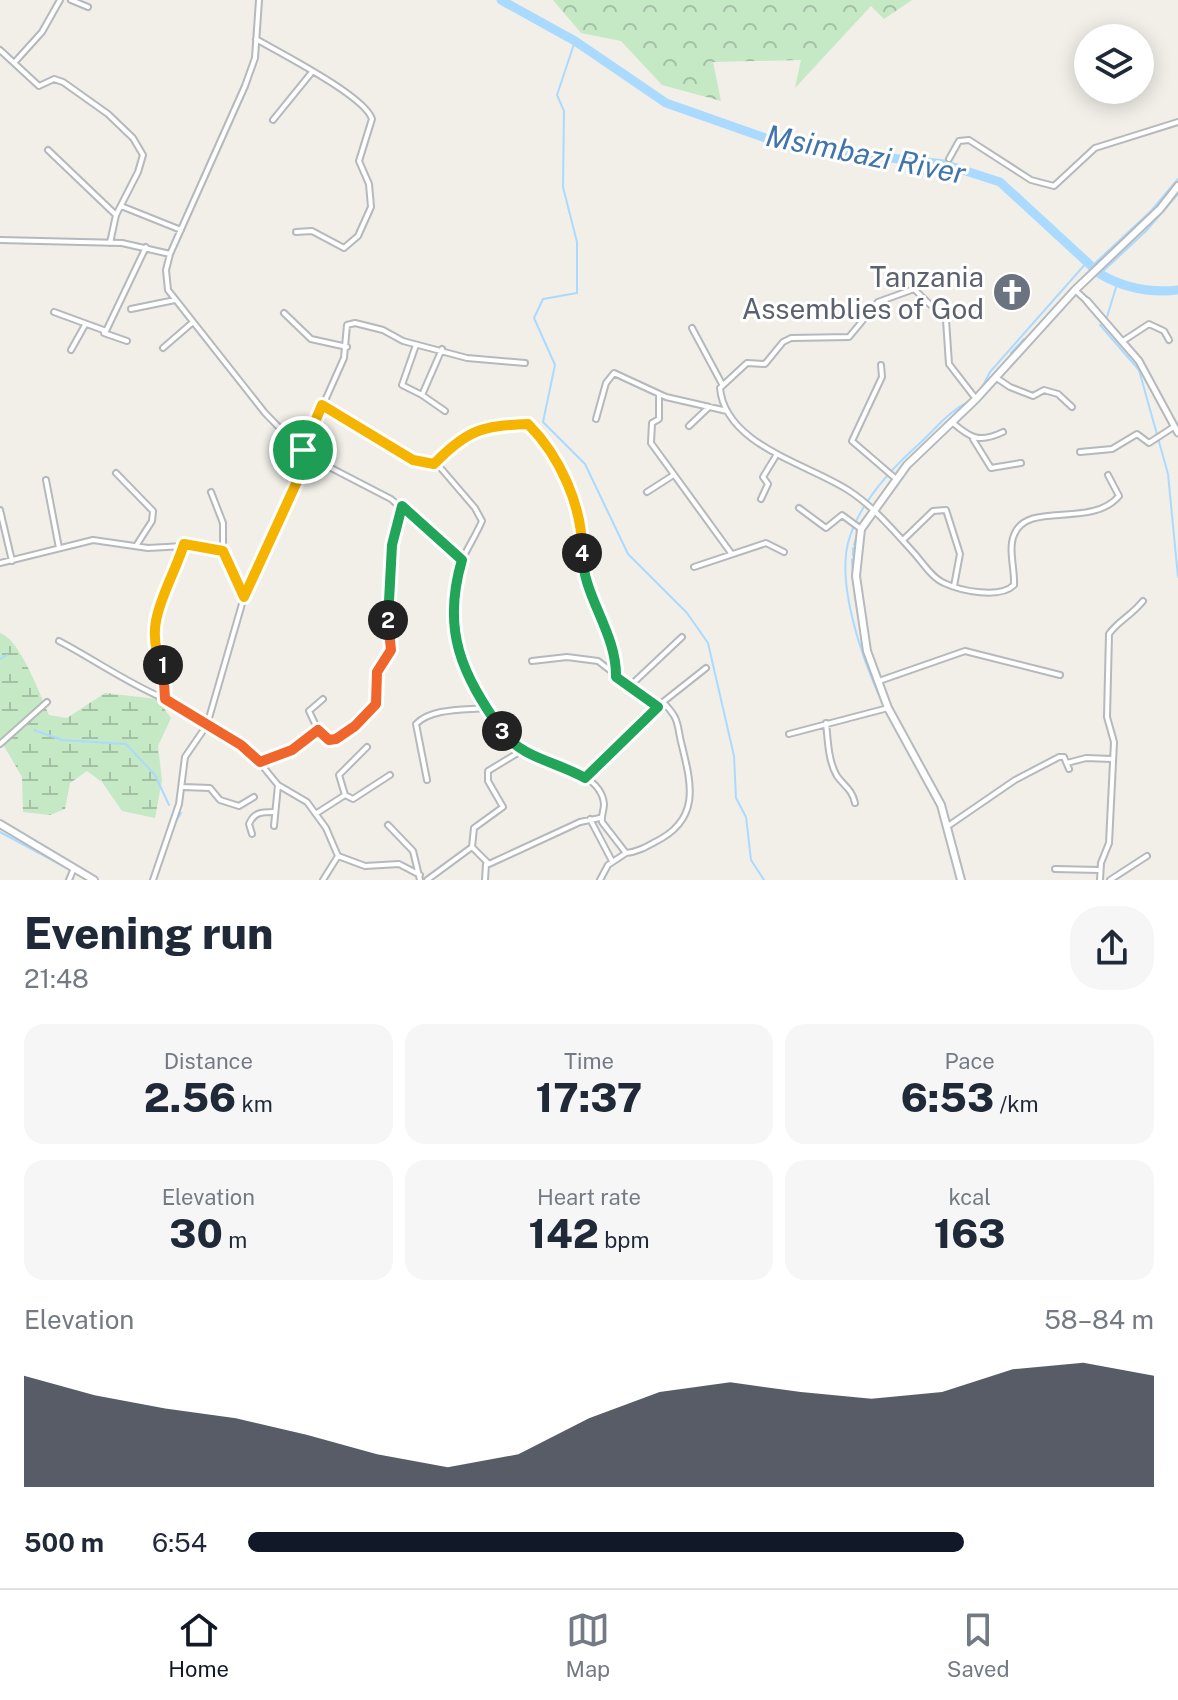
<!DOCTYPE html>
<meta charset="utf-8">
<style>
:root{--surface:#fff;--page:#f6f6f7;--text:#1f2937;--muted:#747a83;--line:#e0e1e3;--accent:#111827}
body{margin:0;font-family:"Public Sans",sans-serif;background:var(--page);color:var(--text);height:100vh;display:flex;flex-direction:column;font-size:30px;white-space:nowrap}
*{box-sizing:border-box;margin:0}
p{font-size:26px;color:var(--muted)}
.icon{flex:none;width:44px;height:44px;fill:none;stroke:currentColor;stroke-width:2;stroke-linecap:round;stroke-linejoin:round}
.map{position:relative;height:880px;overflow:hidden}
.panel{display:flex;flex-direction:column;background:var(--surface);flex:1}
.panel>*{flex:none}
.tools{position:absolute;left:1074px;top:24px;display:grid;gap:16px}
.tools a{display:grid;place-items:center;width:80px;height:80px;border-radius:50%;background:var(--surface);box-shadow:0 4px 20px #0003;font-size:40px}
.pin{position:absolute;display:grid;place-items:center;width:68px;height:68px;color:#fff;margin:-34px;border:4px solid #fff;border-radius:50%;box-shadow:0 2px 8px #0007}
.km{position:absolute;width:40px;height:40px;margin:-20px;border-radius:50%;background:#222;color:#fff;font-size:22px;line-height:40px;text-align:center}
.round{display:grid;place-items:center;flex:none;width:84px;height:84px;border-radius:32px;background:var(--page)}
.summary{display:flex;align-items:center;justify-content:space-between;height:136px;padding:0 24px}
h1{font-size:44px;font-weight:800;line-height:60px}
.stats{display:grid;grid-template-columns:repeat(3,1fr);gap:12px;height:136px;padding:8px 24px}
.stats div{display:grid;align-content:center;border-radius:20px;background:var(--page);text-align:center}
.stats b{font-size:40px;font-weight:800}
.stats small{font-size:22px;font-weight:400}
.stats p{font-size:22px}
.chart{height:224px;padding:16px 24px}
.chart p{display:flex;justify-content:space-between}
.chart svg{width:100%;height:144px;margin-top:8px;fill:var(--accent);opacity:.7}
ul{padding:0 24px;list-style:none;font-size:26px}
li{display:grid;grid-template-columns:128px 96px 1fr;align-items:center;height:60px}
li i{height:20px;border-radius:10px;background:var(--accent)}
.menu{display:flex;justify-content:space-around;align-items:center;height:112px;border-top:2px solid var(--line);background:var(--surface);font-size:22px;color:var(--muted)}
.menu a{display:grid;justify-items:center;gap:4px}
.menu .selected{color:var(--accent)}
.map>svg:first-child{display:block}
.forest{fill:url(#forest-crowns)}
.wetland{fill:url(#wetland-marsh)}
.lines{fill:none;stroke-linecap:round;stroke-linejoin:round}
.stream{stroke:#aadaff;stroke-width:2}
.river{stroke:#aadaff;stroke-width:9}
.minor-casing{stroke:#b5b8bc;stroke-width:8}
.tertiary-casing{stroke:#b5b8bc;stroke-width:9}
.secondary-casing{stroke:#b6babf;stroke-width:10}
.minor{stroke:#fff;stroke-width:4}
.tertiary{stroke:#fff;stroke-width:5}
.secondary{stroke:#fff;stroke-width:6}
.split-1-casing{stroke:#fff;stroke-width:16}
.split-2-casing{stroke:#fff;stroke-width:16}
.split-3-casing{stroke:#fff;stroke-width:16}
.split-4-casing{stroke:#fff;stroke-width:16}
.split-5-casing{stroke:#fff;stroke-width:16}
.split-1{stroke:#f5b400;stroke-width:10}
.split-2{stroke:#f0652b;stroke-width:10}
.split-3{stroke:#22a559;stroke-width:10}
.split-4{stroke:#22a559;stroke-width:10}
.split-5{stroke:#f5b400;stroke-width:10}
.labels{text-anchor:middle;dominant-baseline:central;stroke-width:6;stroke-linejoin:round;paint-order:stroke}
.worship-label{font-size:28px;fill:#5b616d;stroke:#fff;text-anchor:end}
.water-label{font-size:30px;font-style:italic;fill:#4174aa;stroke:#fff}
</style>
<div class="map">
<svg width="1178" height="880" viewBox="0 0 1178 880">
<defs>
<pattern id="forest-crowns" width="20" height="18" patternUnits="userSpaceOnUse" patternTransform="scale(2)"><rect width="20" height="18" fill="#c5e8c5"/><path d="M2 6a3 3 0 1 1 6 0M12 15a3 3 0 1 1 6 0" fill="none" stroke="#a3c0a4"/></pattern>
<pattern id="wetland-marsh" width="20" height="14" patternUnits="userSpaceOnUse" patternTransform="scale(2)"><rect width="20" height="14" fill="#c5e8c5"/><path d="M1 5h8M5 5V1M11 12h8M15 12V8" fill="none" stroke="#a3c0a4"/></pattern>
</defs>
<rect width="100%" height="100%" fill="#f1efe8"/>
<path class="forest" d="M553,0H912L884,19L871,6L795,88L801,60L713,62L721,101L662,85L621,41L581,33Z"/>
<path class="wetland" d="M0,633C20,639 40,695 49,715L67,718L105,693L157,699L171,718L158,746L162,780L155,818L122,811L102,782L87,771L70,783L65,809L50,815L23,812L22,777L0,739Z"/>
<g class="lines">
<path class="stream" d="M575,41L557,95L564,111L563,187L577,242V293L543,299L534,318L555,365L543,422L585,464L628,554L687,613L708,643L734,756L736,798L746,817L751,860L764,880
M1092,266L1151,211L1178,179
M1100,274L1146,231L1178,194
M1107,317L1117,284
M1100,325L1139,370L1168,474L1178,577
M1011,353L1024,339
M980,391L990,372L1088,261
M863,521L901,468
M854,545L858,531
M853,556V548
M852,559L853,581
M854,584L855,600
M856,603L860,625
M0,659L7,655
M894,724C869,683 836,591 848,543C858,504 891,469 919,444C937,428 947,412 970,401
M34,730L62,740L126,744L155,775L169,805
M913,748L945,808L965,880
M173,826L181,813L176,810
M0,832L80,875"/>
<path class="river" d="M501,0L575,41L666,103L791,147L944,164L1000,182L1100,274C1124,288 1151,293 1178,290"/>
<defs>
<path id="minor" d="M71,0L88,7
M259,0L255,58L245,86L170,254L166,270L168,290L265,413L306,455L391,499L461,560
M256,39C280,53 365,96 372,119L359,161L369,184L371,207L358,236L344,248L312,231L296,232
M0,50L39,86L54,79L63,82L108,114L133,138L143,155L138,172L116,215L110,243
M14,63L42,32L60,0
M273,120L312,72
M48,150L116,215
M949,159L959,141L969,140L1031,180L1054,186L1095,148L1178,122
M121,206L181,230
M0,240L122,243L170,254
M1075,290L1087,301
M131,309L175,300
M54,312L106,331L146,247
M284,313L311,339L347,347
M692,328L722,384
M104,333L127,341
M1123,341L1149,324L1164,331L1169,340
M416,345L402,385L422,395
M163,348L193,322
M442,349L422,395L445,411
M71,350L85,325
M881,365L882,377L852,441L895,478
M995,377L1010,387L1033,396L1044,390L1058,394L1072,407
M659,394V419L652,423L651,443L731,553
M976,399L949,364L946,320L914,289L878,302L849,337L791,338L783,342L765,364L747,363L720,388C725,445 808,464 848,490C873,506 894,531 914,553C923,563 932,578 944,583C961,591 1000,599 1014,585C1015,570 1008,549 1014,535C1027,500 1091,529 1119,496L1108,475
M322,405L418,462L439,466L475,508L482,521C476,535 468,547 462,560C442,609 456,657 481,701C491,717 503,740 519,749C541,763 601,769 604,804C604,811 601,815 602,822L626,853C637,852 646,847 655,842C700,820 692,786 682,746C676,723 681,721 663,702
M596,419L606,383L614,373L666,397L727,411
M952,422C971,439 980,443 1003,432
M689,426L709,407
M973,439L991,468L1021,463
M303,450L344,358L347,325L355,323L383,330L403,341L467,358L525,363
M1080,452L1112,449L1137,434L1149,443L1172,428
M434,464C467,430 481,426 528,424C557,453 573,493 581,534C584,548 581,562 585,577C596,609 616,642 616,677
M116,473L153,511L152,521L136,546
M46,480L59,548
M211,492L223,523V551
M647,492L672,476
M761,499L768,484L763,477L777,454
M799,508L826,528L842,515L861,529
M0,510L12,561
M903,540L933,511L946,510L960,554L954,586
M184,544L153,628V647L164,668L165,699L251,752L278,785L307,802L326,828L338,856L323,880
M0,563L93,540L148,548L202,545L223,551L244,596
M694,567L766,543L784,552
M59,641C95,660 127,683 165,699
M532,661L567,657L598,661L658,707
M879,681L965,651L1060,675
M631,685L682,637
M826,723C828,740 828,761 837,776C844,786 852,789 855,803
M318,730L329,740L336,739L376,704L377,672L391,650L388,586L392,545L402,506
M789,734L888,708
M0,744L47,702
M260,762L292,750L316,733L318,730L309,711L323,699
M1067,763L1086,758L1112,759
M585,778L663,702L706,668
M427,780L416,724C431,708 464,710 485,708
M183,787L210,788L220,800L239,806L254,797
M345,795L353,799L390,775
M317,813L345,795L339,775L367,747
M590,819L612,861
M388,825L413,851L420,880
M274,826L278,785
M948,826L1015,780L1059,757H1064L1069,769
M252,834L249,824C254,812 262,812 273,812
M472,847L474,828L503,807L488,781V771L521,751
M338,856L365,866L399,864L420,875
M1055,869L1099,870
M69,880L74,868
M153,880L179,804L185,757L207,725L244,597L300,475L306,455
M427,880L472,847L489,864L580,822L600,818
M485,880L486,864
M600,880L608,865L626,853
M1100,880L1101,863L1109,843L1114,742L1107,717L1109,634C1118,621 1131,616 1143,601
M1110,880L1147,856"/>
<path id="tertiary" d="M1087,301L1139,361L1178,433"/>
<path id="secondary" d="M0,824L94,880
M961,880L941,805L888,708L867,651L856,576L861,529L907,465L976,399L1075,290L1160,209L1178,186"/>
</defs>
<use href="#minor" class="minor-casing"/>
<use href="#tertiary" class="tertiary-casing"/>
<use href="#secondary" class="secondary-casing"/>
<use href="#minor" class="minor"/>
<use href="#tertiary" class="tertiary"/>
<use href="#secondary" class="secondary"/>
</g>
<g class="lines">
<defs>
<path id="split-1" d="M163,665C140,625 171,586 184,544L223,551L244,597L300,475L306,455L303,450"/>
<path id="split-2" d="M163,665L165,699L241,745L260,762L292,750L318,730L329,740L336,739L355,726L376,704L377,672L391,650L388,620"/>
<path id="split-3" d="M388,620L392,545L402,506L462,560C441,631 462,674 502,731"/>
<path id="split-4" d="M502,731C521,758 558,762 585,778L658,707L616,677C617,633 583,597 582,553"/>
<path id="split-5" d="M303,450L322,405L413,460L434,464C467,430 481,426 528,424C560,456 583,507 582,553"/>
</defs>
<use href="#split-1" class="split-1-casing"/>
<use href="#split-2" class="split-2-casing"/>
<use href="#split-3" class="split-3-casing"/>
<use href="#split-4" class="split-4-casing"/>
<use href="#split-5" class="split-5-casing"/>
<use href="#split-1" class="split-1"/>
<use href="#split-2" class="split-2"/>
<use href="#split-3" class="split-3"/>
<use href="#split-4" class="split-4"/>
<use href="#split-5" class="split-5"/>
</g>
<defs>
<symbol id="church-disc" viewBox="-11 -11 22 22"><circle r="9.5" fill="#6b7280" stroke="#fff"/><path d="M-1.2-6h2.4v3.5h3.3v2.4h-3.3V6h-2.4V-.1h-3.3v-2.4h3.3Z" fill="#fff"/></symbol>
</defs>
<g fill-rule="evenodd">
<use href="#church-disc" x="990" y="270" width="44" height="44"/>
</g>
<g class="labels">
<g class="worship-label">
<text x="984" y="276">Tanzania<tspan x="984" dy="32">Assemblies of God</tspan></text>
</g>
<g class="water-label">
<text transform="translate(866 154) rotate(11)">Msimbazi River</text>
</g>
</g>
</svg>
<div class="tools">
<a><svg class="icon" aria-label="layers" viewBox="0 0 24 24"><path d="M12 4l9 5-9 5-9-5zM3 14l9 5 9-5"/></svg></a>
</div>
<div class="pin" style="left:303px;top:450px;background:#1e9e55"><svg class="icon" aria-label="arrive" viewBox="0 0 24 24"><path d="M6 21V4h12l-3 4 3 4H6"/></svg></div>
<b class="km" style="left:163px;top:665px">1</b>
<b class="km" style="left:388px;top:620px">2</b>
<b class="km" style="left:502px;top:731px">3</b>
<b class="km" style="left:582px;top:553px">4</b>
</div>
<section class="panel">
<div class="summary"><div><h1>Evening run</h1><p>21:48</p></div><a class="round"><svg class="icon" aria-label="share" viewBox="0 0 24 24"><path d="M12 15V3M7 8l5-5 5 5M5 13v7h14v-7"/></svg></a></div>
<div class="stats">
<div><p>Distance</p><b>2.56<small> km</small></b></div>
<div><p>Time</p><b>17:37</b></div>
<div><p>Pace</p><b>6:53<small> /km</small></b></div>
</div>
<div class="stats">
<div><p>Elevation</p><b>30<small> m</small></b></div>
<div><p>Heart rate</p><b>142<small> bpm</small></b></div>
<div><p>kcal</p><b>163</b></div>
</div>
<div class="chart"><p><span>Elevation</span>58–84 m</p>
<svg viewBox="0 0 160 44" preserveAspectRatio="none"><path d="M0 44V10L10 16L20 20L30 23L40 28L50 34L60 38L70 34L80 23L90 15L100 12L110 15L120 17L130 15L140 8L150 6L160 10V44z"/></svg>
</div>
<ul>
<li><b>500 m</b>6:54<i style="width:79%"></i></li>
</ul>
</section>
<nav class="menu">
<a class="selected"><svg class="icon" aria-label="home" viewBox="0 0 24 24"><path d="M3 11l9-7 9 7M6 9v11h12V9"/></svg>Home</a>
<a><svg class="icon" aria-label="map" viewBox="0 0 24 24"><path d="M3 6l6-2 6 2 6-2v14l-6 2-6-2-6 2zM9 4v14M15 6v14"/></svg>Map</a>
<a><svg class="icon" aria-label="saved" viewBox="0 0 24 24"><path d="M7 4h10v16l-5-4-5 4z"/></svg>Saved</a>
</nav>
